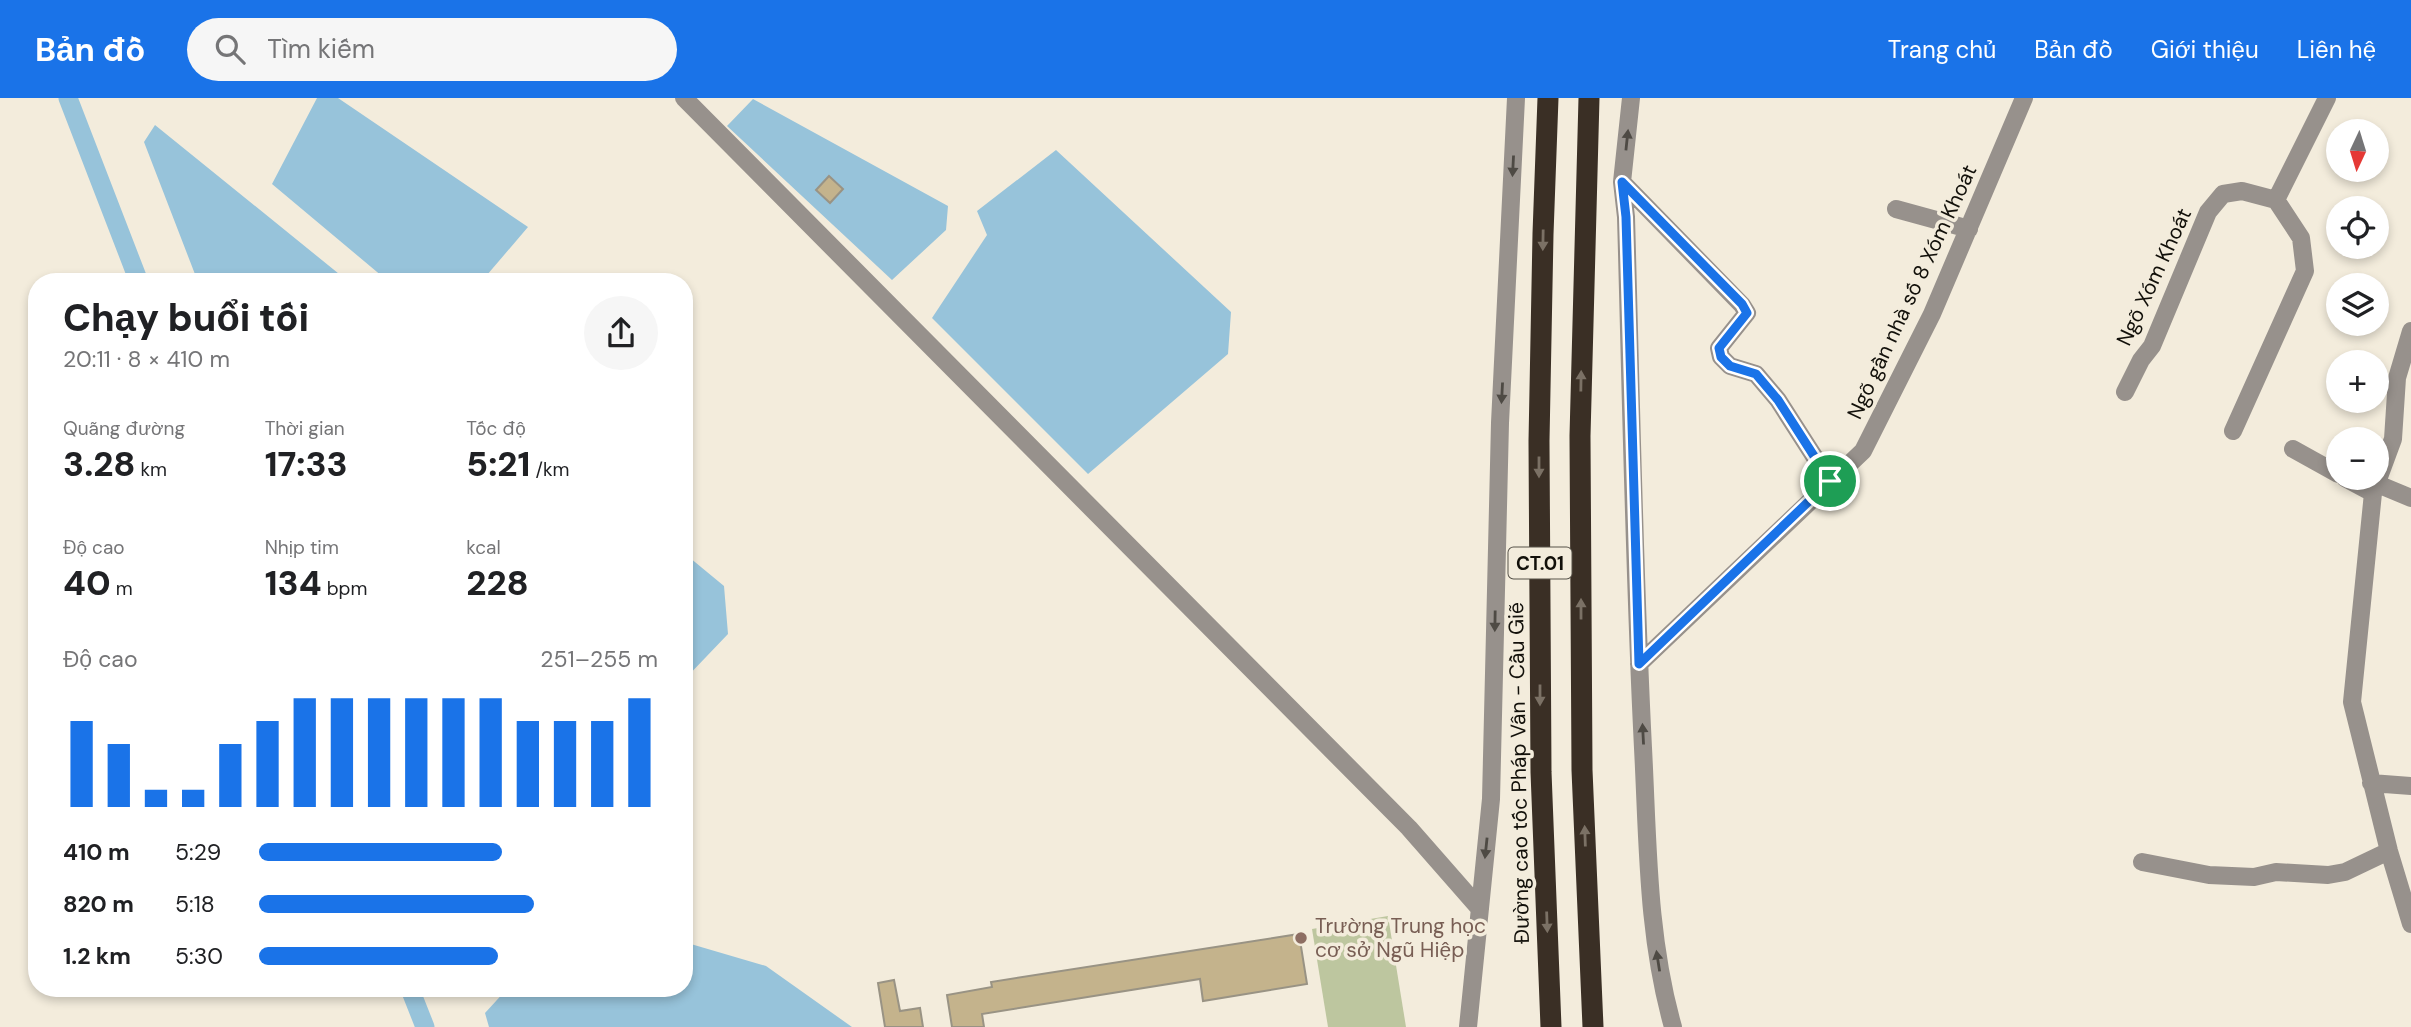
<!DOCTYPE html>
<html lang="vi">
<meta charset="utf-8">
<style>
:root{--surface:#fff;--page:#f6f6f6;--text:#202124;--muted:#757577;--accent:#1a73e8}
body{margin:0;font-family:"DM Sans",sans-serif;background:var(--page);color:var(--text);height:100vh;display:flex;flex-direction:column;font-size:26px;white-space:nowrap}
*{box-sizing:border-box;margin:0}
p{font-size:23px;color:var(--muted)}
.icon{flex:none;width:38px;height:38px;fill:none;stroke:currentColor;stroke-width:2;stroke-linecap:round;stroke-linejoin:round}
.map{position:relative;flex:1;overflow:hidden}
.details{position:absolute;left:28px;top:175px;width:665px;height:724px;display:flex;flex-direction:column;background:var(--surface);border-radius:28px;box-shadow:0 4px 10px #0003}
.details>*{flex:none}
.needle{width:46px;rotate:184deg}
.tools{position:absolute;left:2326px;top:21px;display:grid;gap:14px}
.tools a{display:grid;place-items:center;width:63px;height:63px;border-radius:50%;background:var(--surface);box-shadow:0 4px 10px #0003;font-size:35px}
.pin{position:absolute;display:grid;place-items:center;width:60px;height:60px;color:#fff;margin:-30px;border:4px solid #fff;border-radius:50%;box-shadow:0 2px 7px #0007}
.round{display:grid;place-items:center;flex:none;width:74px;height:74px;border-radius:37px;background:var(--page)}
.overview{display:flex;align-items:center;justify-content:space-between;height:119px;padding:0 35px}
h1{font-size:38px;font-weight:800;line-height:52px}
.figures{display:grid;grid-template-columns:repeat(3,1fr);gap:10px;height:119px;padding:7px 35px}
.figures div{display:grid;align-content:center}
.figures b{font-size:35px;font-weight:800}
.figures small{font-size:19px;font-weight:400}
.figures p{font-size:19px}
.chart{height:196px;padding:14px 35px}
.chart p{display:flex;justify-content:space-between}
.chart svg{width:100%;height:126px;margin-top:7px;stroke:var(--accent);stroke-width:6}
ul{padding:0 35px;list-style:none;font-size:23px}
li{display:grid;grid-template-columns:112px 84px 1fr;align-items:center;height:52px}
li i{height:18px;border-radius:9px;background:var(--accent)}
header{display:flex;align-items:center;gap:42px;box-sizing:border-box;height:98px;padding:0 35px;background:var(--accent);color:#fff}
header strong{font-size:33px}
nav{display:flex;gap:38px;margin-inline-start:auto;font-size:24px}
.search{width:490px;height:63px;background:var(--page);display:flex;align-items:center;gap:18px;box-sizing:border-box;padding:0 24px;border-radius:38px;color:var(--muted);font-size:26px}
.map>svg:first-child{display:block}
.green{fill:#bdc69f}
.water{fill:#97c3da}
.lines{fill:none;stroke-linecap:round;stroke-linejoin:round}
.canal{stroke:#97c3da;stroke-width:19}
.building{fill:#c4b38c;stroke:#999384;stroke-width:2}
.minor{stroke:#97918c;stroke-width:18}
.highway{stroke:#3a2f25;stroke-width:21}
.oneway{fill:#4e4a44}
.oneway2{fill:#7b7165}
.route-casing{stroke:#fff;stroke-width:14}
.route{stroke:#1a73e8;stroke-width:9}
.education-dot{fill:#8d6e63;stroke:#f3ecdc;stroke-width:2.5}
.labels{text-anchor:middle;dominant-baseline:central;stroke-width:7;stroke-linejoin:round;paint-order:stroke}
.shield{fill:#f3ecdc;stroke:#565249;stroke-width:2}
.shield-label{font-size:19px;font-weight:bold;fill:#12100a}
.street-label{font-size:21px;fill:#12100a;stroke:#f3ecdc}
.education-label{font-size:21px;fill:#785e54;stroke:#f3ecdc;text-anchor:start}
</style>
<header>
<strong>Bản đồ</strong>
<div class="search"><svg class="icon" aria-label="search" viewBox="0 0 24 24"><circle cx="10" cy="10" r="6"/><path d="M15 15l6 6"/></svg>Tìm kiếm</div>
<nav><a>Trang chủ</a><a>Bản đồ</a><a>Giới thiệu</a><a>Liên hệ</a></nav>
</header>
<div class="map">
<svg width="2411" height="929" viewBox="0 0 2411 929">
<rect width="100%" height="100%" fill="#f3ecdc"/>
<path class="green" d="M1388,818L1406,929H1328L1312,831Z"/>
<path class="water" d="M317,0H338L528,129L481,184H389L272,86Z
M753,1L948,108L946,132L892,182L727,28Z
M155,27L349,184H198L144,44Z
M1056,52L1231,214L1228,256L1088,376L932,220L987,137L977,113Z
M684,455L724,488L728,536L684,582Z
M684,844L766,868L852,929H489L485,915L507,891H684Z"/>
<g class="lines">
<path class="canal" d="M68,0L139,184
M410,891L425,929"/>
</g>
<path class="building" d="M829,78L843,91L830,105L816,92Z
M1299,836L1307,886L1203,903L1200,881L982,916L984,929H952L947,897L992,889L991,884Z
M894,882L900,913L920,910L923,929H885L878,885Z"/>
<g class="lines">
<path class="minor" d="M684,0L1409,730L1480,811
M1631,0L1622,84L1626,119C1631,296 1634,473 1643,650C1648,744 1647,838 1673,929
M1622,84L1742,207L1747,215L1719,250L1721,259L1730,268L1756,276L1778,302L1830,383
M1896,111L1969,131
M2411,233L2397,280L2393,341L2373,395L2352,604L2389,753L2411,826
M2125,294L2141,262L2152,248L2208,114L2223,96L2242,93L2276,102
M2233,333L2305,173L2301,140L2276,102L2327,0
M2293,351L2338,376
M2345,380L2373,395
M2375,385L2411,400
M1639,566L1863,353L1932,216L2024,0
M2371,685L2411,688
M2142,764L2209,777L2254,779L2276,774L2328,777L2345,774L2389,753
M1468,929L1491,701L1500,325L1516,0"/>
<path class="highway" d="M1548,0L1543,136L1539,343L1541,674L1551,929
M1589,0L1580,338L1582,672L1593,929"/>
</g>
<defs><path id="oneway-solid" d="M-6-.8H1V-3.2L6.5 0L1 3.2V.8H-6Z" transform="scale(1.75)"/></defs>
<g class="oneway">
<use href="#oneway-solid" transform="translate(1627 42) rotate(-84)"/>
<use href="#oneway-solid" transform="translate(1513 68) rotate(93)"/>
<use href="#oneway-solid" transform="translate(1502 295) rotate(93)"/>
<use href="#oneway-solid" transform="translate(1495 523) rotate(91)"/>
<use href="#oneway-solid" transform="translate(1643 636) rotate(-93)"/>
<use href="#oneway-solid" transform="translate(1486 750) rotate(96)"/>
<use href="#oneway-solid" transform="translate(1658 863) rotate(-99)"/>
</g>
<g class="oneway2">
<use href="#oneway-solid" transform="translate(1543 142) rotate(91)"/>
<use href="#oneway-solid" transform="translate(1581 283) rotate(-89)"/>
<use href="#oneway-solid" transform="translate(1539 369) rotate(90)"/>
<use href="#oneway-solid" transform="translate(1581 511) rotate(-90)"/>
<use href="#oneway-solid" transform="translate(1540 597) rotate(90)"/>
<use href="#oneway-solid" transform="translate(1585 738) rotate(-92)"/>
<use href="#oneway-solid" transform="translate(1547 824) rotate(88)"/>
</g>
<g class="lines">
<defs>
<path id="route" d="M1622,84L1742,206L1747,215L1719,250L1721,259L1730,268L1756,276L1778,302L1830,383L1639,566L1626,119Z"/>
</defs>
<use href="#route" class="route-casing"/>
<use href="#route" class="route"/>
</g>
<circle class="education-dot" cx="1301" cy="840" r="7"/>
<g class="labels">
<rect class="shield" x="1508.5" y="449.5" width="63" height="31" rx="5"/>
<g class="shield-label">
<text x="1540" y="465">CT.01</text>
</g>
<g class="street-label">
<text transform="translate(2154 179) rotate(-65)">Ngõ Xóm Khoát</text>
<text transform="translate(1912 194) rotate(-65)">Ngõ gần nhà số 8 Xóm Khoát</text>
<text transform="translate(1519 675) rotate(-91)">Đường cao tốc Pháp Vân - Cầu Giẽ</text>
</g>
<g class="education-label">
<text x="1315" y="828">Trường Trung học<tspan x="1315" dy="24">cơ sở Ngũ Hiệp</tspan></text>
</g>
</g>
</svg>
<div class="tools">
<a><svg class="needle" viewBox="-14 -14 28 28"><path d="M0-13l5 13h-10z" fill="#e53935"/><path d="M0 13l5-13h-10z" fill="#757577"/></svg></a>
<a><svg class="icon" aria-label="locate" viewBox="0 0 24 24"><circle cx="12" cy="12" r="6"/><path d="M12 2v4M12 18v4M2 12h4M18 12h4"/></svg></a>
<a><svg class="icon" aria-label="layers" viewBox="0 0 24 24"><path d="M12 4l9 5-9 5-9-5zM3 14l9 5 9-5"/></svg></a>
<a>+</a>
<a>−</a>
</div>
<div class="pin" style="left:1830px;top:383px;background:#1e9e55"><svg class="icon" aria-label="arrive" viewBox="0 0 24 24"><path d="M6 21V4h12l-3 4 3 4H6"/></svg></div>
<section class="details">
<div class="overview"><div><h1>Chạy buổi tối</h1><p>20:11 · 8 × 410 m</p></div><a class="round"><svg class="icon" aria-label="share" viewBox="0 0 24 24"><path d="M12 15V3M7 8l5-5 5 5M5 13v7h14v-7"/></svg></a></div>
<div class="figures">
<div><p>Quãng đường</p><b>3.28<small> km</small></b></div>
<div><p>Thời gian</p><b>17:33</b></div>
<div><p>Tốc độ</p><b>5:21<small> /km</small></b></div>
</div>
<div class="figures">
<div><p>Độ cao</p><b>40<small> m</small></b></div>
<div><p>Nhịp tim</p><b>134<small> bpm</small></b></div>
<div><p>kcal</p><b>228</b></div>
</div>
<div class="chart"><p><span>Độ cao</span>251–255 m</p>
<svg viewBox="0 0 160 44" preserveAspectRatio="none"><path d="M5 44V14M15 44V22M25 44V38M35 44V38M45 44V22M55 44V14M65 44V6M75 44V6M85 44V6M95 44V6M105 44V6M115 44V6M125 44V14M135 44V14M145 44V14M155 44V6"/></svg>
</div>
<ul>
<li><b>410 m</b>5:29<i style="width:61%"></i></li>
<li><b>820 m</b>5:18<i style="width:69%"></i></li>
<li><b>1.2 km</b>5:30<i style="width:60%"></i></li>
</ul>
</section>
</div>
